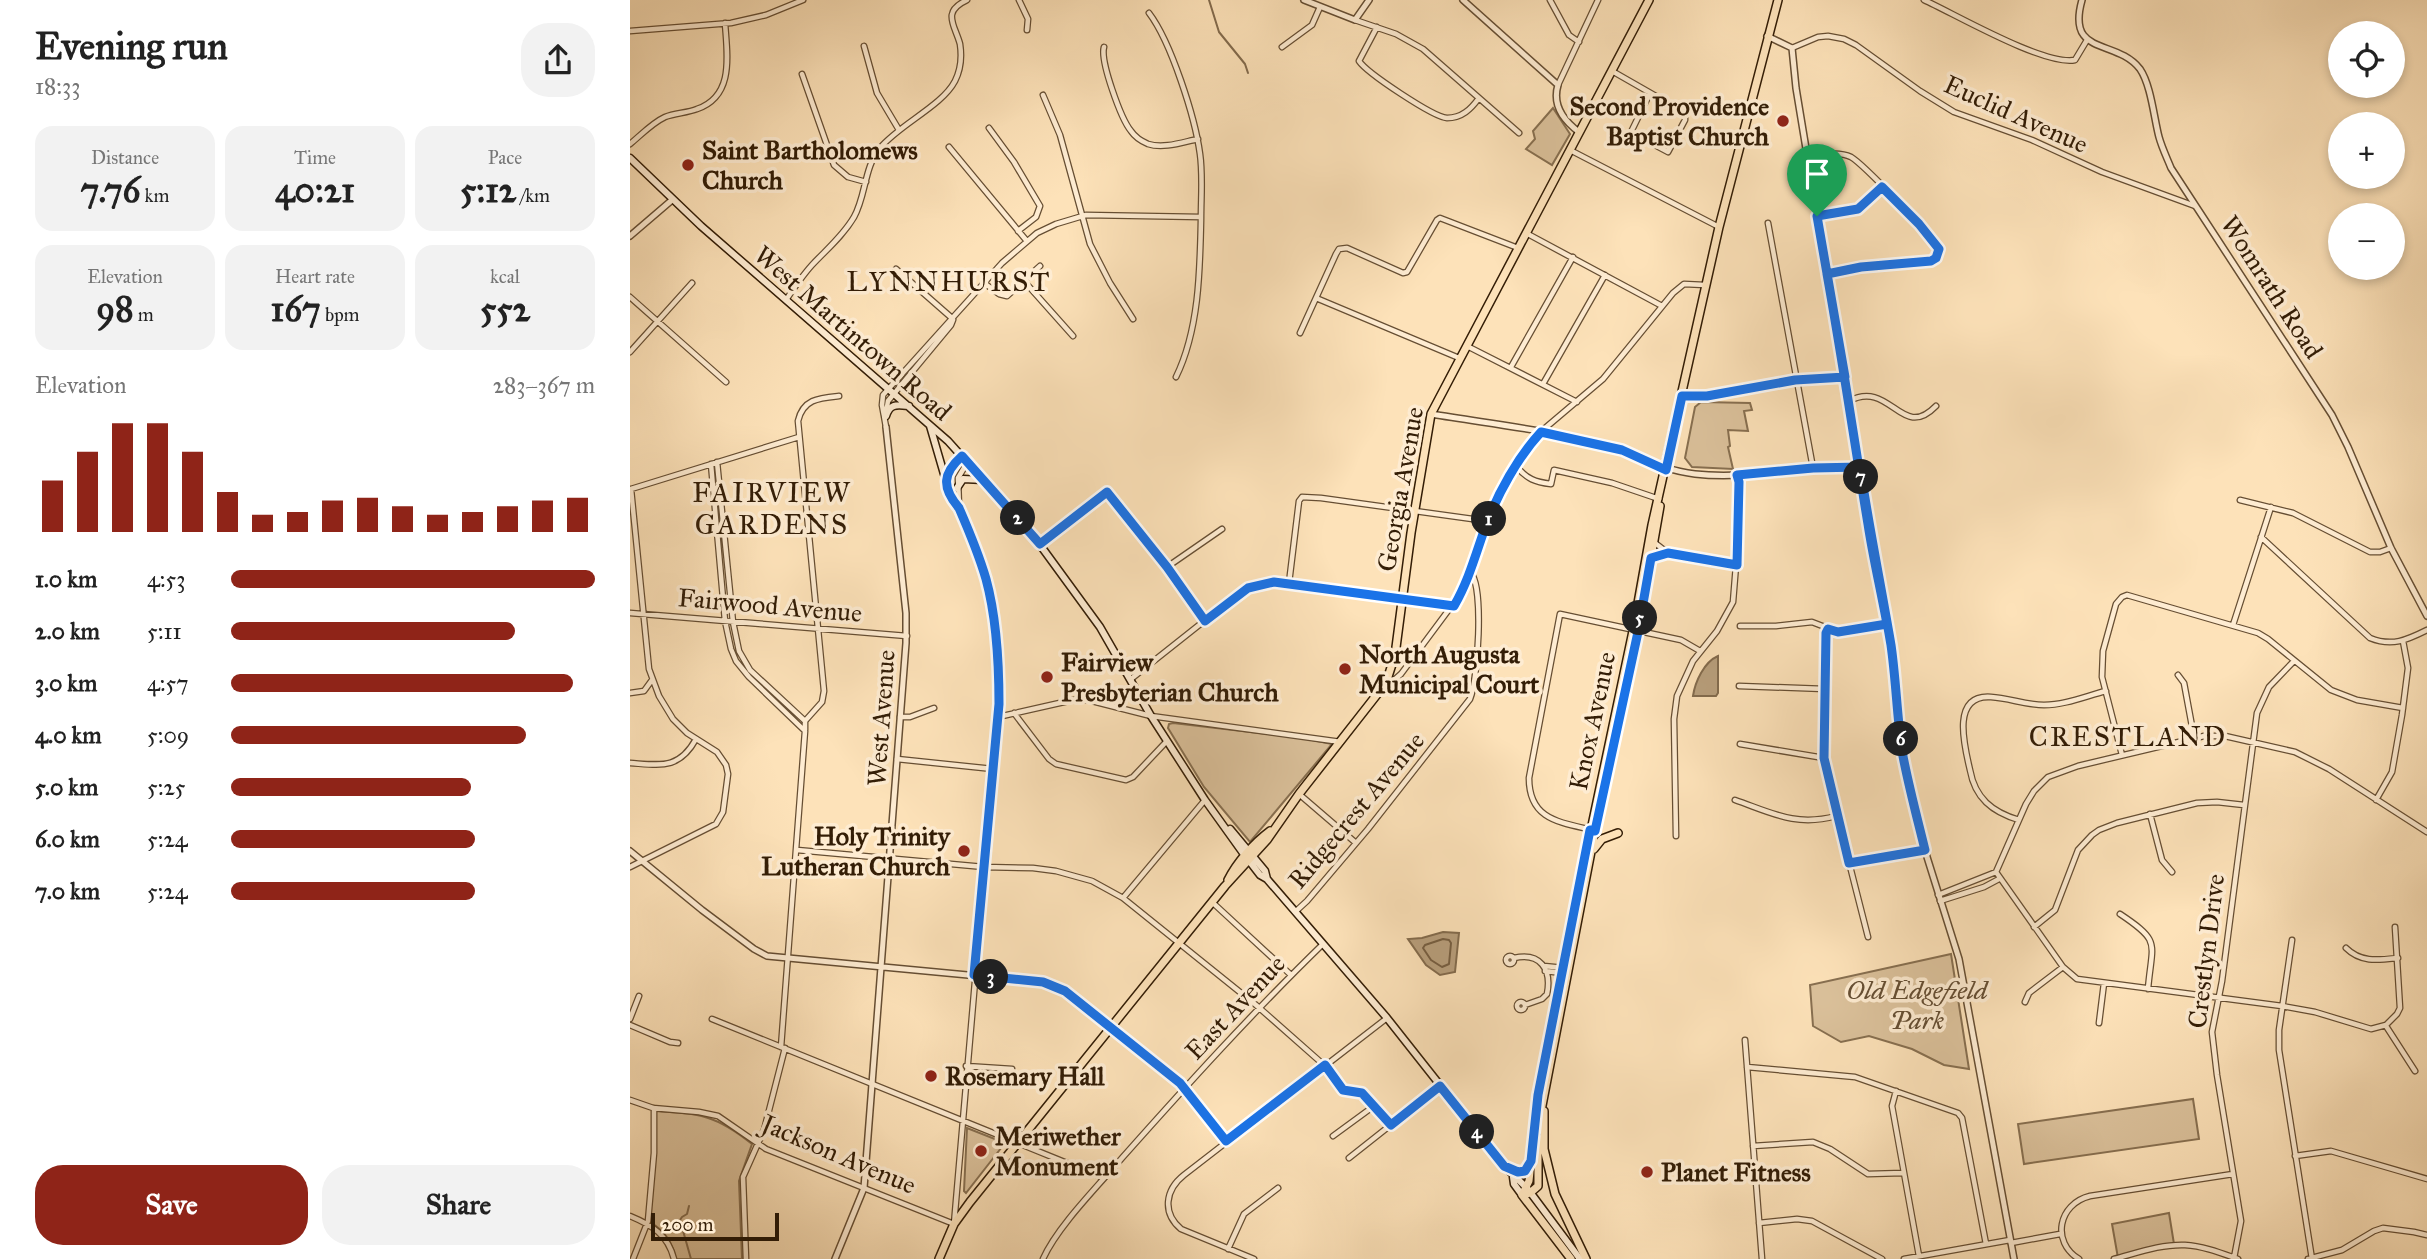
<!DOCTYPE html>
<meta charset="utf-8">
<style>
:root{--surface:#fff;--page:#f2f2f2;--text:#222;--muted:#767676;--accent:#8f2418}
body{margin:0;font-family:"IM FELL Great Primer",serif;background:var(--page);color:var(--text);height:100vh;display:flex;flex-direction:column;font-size:26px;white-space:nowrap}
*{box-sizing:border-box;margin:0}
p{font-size:23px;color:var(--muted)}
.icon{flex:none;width:38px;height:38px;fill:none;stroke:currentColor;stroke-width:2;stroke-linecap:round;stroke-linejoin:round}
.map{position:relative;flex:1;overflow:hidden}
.panel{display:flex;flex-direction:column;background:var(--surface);width:630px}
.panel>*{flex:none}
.tools{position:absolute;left:1698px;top:21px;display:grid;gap:14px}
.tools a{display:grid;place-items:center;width:77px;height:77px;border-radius:50%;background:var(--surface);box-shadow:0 4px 10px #0003;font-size:35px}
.scale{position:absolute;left:21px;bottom:18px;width:128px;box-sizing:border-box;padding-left:7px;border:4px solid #331d06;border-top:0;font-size:19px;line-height:24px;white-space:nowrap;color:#331d06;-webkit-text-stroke:5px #feecd2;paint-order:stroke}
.pin{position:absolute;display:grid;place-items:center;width:60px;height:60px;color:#fff;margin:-72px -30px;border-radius:50% 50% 50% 0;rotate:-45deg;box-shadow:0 0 7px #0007}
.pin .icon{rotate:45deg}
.km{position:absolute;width:35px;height:35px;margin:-18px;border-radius:50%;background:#222;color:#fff;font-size:19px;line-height:35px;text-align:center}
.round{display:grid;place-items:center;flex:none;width:74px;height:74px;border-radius:28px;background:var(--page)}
.headline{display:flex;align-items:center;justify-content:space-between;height:119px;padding:0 35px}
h1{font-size:38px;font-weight:800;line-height:52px}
.figures{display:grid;grid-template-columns:repeat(3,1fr);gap:10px;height:119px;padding:7px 35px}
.figures div{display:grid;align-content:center;border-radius:18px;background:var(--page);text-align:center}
.figures b{font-size:35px;font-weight:800}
.figures small{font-size:19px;font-weight:400}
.figures p{font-size:19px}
.chart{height:196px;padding:14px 35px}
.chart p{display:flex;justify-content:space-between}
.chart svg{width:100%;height:126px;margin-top:7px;stroke:var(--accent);stroke-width:6}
.action{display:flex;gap:14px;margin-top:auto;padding:14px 35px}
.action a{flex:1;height:80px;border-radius:28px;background:var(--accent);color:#fff;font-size:28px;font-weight:800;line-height:80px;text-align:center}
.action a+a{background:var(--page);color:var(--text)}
ul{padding:0 35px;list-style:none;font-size:23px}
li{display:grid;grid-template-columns:112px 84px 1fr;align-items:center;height:52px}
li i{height:18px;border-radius:9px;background:var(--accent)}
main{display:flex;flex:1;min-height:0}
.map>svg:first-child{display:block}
.green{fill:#dbc19b;stroke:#876f50;stroke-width:2}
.water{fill:#b89f7c;stroke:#836b4d;stroke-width:2}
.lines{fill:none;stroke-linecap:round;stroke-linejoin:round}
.shore{stroke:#765e41;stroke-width:2}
.stream{stroke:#836b4d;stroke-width:2}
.minor-casing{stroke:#664e33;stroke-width:7}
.tertiary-casing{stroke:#664e33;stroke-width:8}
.secondary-casing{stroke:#331d06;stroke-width:9}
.primary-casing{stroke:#331d06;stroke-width:10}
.minor{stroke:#feecd2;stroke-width:4.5}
.tertiary{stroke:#feecd2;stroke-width:5}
.secondary{stroke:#feecd2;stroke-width:6}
.primary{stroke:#fde2b9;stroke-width:7}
.route-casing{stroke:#fff;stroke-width:14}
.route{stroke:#1a73e8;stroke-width:9}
.poi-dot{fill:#8f2418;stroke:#feecd2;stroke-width:2.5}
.labels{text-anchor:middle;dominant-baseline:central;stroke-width:7;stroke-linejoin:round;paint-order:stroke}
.poi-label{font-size:26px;font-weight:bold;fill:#331d06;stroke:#feecd2;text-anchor:start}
.street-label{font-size:26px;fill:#331d06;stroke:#feecd2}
.park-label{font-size:26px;font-style:italic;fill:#654e33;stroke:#feecd2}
.neighbourhood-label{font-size:28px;letter-spacing:2px;fill:#331d06;stroke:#feecd2}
</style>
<main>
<section class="panel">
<div class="headline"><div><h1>Evening run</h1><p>18:33</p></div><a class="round"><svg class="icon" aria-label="share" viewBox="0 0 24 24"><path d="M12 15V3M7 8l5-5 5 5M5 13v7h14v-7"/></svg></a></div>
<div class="figures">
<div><p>Distance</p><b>7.76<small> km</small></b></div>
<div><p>Time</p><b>40:21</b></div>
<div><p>Pace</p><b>5:12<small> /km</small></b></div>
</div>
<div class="figures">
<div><p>Elevation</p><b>98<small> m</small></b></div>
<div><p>Heart rate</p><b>167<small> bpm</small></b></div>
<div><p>kcal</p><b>552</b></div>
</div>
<div class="chart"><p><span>Elevation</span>283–367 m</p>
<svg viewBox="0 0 160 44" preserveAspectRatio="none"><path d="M5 44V26M15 44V16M25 44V6M35 44V6M45 44V16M55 44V30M65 44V38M75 44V37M85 44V33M95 44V32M105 44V35M115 44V38M125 44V37M135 44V35M145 44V33M155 44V32"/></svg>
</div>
<ul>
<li><b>1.0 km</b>4:53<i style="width:100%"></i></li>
<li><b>2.0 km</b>5:11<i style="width:78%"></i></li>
<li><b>3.0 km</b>4:57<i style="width:94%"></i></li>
<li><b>4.0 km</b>5:09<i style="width:81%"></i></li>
<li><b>5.0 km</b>5:25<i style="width:66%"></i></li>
<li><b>6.0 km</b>5:24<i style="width:67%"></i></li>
<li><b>7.0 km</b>5:24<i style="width:67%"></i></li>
</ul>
<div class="action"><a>Save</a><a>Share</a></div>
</section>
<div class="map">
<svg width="1797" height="1259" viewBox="0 0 1797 1259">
<rect width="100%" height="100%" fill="#fde2b9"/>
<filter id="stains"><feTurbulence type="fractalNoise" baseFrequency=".00286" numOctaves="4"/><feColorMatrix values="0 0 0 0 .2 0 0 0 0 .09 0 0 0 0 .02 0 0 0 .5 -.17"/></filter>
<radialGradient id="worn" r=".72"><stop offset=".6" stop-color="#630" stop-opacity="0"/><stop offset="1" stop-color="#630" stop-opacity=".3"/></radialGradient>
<path class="green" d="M923,108L940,134L922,165L896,149L905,139L903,131Z
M1071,402L1120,403L1122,410L1114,411L1118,431L1098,430L1100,446L1098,447L1103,469L1062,467L1055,458L1065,407Z
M543,723L672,738L702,744L620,842L574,787L538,728L539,724Z
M1321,954L1339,1069L1314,1065L1282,1049L1239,1036L1211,1042L1183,1026L1180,985Z
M1563,1099L1569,1139L1394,1164L1388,1124Z
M26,1111C71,1114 86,1115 122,1144L109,1181L112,1259H46C42,1242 35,1231 20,1222Z
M337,1128L375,1143L336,1193L334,1191Z
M1539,1213L1544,1244L1488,1258L1482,1224Z"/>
<path class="water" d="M1088,656V693L1086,696H1063C1065,682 1074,662 1088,656Z
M813,932L829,933L825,972L810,975L796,965L778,939L792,938Z"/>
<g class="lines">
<path class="shore" d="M813,939L819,940L821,943L819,964L812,967L801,960L793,948L795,945Z"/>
<path class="stream" d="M579,0L589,32L615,64L618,73
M59,1206L57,1214L52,1217L50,1220L61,1259"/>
<defs>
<path id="minor" d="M389,0L398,19L397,30
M920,0L939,35L949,42
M1294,0C1325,14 1414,66 1445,60L1457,40
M519,13C541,42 565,117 570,154C573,175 571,197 571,219C570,271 569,330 546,377
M725,20L766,34L793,49L889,133
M747,27L729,61C737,73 803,117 817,118C832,118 841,109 849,98
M0,31L101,23L136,15L173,0
M234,46L247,93L269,130
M474,47C470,61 491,119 501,131C505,137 511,141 518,144C534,149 553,142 568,139
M652,47L682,25L690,7
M1162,48L1188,37L1198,36L1214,39L1226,45L1290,91L1324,112L1402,140L1472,172L1565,206
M982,71L1052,111L1055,115V120L1038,152L1004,134L1002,130L1020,93
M172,74L204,165L218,177L236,182
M928,85L968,0
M413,95L430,135L460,244L480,283L503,319
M359,128L384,162L410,206L406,217L388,231
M0,144C11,135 22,123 35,117C45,113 57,113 67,109C105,96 97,54 95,23
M319,147L396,240
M940,150L1089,227
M1177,156C1190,155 1209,151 1221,157C1233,164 1304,237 1309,249L1306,258L1301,261L1232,267L1197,274
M1187,216L1228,209L1253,187
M1138,223L1183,468
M896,233L1032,306
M266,269L323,319
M394,281L443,336
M354,283L369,294L377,296L410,266
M0,297L96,382
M686,298L829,358
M156,300C164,288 172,276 182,265C196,250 213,236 224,217C236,196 234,167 250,148C270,124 312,106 325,81C331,69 332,57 330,44C325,25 311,12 337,0
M670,333L706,254L709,249L717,248L773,273L777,272L807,220L810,218L888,248
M837,346L947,402
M0,352L62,283
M881,367L943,257
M913,384L975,275
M1052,395H1077L1165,380L1214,377
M1219,401C1261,379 1271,442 1306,406
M256,413L258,401L321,325L323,320
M256,427L252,405L253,395L372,263L407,233L426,224L456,215L571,217
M87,462L103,622L109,651L120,670L175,721V730
M81,464L95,621L101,649L106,661L119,677L175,731L151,1047
M887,467C897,479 905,482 921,484L924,470L982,483L1029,499
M1,489L169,437
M1610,500L1663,513L1740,552H1750L1761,548
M329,507L328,478L337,463
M1631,537L1740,638C1762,647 1777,640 1797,630
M1025,543L1038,553L1107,565
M410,544L477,492L537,567L575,621
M537,567L592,529
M659,583L669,501L672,497L691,498L857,521
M0,613L277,636
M1603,625L1641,507
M1110,626H1146L1182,622L1208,632L1257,624
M1198,629L1195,641L1193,733L1195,768L1238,937
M764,660L770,662L781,661
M1548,675L1554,683L1564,737
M501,679L612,591L629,584L651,582L824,606
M756,683L763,681L771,674L832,592L841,573L857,521L871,493L900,445L914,429L973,379L1043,293L1054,284L1075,285
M1109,686L1195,689
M0,693L14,691L22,680
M384,713L419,759L426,764L496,780L503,777L536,742
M270,717H280L304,708
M368,717L443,700H458L521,716L711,742
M175,721L192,702L194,691L168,421C173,399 189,398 209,396
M1110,744L1194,758
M1492,755L1472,677L1473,651L1486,604L1492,597L1497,595L1628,633L1638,639L1701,690L1727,700L1773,708
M267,759L363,769
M0,763C30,765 49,770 66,739
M669,794L726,843
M1105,800C1142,813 1166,827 1206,816
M1746,800L1762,772L1772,715L1778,668L1773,641
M1520,814L1532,860L1542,872
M1389,820C1362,812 1345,798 1340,770C1335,748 1320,694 1361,697C1379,698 1396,705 1414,705C1435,705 1456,696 1476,691
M962,830C928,822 899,819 899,778L930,614L1051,640L1070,651
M1046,836L1044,719L1047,696L1063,661L1087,631L1103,602L1107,553V475
M167,850L354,867L403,868L426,871L462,881L493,898L626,1005L694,1065L713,1090L732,1093L739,1098L761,1125
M1219,863L1295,850
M0,867L86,824L93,812L98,774L96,765L87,752L57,733L43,719L29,696L19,669L1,489
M1308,895L1366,872
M493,898L575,800
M1310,901L1354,887L1369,879
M582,902L661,975
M665,912L677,901L738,829L840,699C848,679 854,588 841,573
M1490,914C1532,942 1522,942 1518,989
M1404,927L1425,910L1448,850L1462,835L1469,830L1487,823L1567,803L1587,802L1614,805
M1765,927L1770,1008L1767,1014L1756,1025L1741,1029L1685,1012L1652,1006L1447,979L1433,967L1366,872L1396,804L1404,791L1418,777L1448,766L1574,736H1595L1665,752L1699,769L1797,832
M1662,940L1649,1030V1050L1682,1259
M1716,948C1731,963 1749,960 1768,958
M876 960a4 4 0 1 1 8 0a4 4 0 1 1-8 0Z
M884,958C910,952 922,969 917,994L912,999L895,1005
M914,966L934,968
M915,971L932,973
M887 1006a4 4 0 1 1 8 0a4 4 0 1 1-8 0Z
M1395,1002L1399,993L1433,967
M0,1019L9,996
M82,1019L474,1178
M1469,1023L1474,983
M0,1025L40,1042L48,1043
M1756,1026L1785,1071
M482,1027L556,1089L596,1141
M1115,1040L1132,1259
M336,1066L382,1069
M1117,1067L1225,1077L1328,1113L1332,1118L1356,1244
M1266,1091L1262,1106L1289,1256
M0,1100L23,1108L69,1112L88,1116L136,1149L324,1224L369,704L366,639L359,595L356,579L329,508C312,488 313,474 331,456
M703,1136L744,1106
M1123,1146L1183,1142L1200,1149L1238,1174L1273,1173
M1665,1156L1701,1151L1797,1179
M719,1158L810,1086
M0,1216C22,1225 38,1235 44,1259
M1129,1223L1167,1219L1182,1221L1252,1259
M1381,1243L1430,1234
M598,1249L614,1214L648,1188
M1604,1258L1611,1221L1587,1075L1582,1032L1592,981L1627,713L1639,687L1664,661
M3,1259L18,1221L24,1153V1108
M116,1259L113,1177L134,1130L155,1048
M413,1259C427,1227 468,1186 492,1158C557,1085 623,1012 693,944
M624,1259L551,1229C532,1213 535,1190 554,1175L757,1018
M1274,1259L1380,1240
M1449,1259C1421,1242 1428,1204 1460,1196L1603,1174
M1484,1259C1507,1253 1531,1244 1555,1245C1573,1246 1591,1253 1608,1259
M1678,1259L1712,1250L1744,1231L1753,1228L1784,1232L1797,1235"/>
<path id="tertiary" d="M674,0L725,20L739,0
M833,0L928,85C922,105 933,120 949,132
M1452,0C1436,57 1486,38 1510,69C1521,85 1524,118 1529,137C1532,148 1537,158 1541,168L1702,415L1718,447L1761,548L1797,616
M1137,36L1162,48L1166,88L1238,524L1261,647L1274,761L1297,857L1329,959L1384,1259
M0,236L42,200
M801,414C855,423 910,429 964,442C998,451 1029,470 1065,474C1117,480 1176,466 1230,467
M0,851L72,910L124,949L137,956L413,982L435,991L482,1027
M205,1259L234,1188L276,643V613L256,427"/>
<path id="secondary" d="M0,158L71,226L318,441L405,538L470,627L521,716L575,800L613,853L630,875L637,879L757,1018L874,1166L897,1188L950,1259
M256,416C260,403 267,405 279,406
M300,426L316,481
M327,488L333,479L354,480
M600,829L635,871L637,879
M883,1177L884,1184L892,1195"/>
<path id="primary" d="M964,849L972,839L988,833
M598,880C607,862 624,843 640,831
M914,1111V1149L925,1194L956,1259
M910,1116L963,841L1008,632L1030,506
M874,1166L888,1172L895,1171L899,1164
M892,1195L899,1181L908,1095L932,968L1003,631L1022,525L1089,227L1148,0
M892,1195L900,1193L908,1186V1138
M892,1195L941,1259
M309,1259L324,1224L340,1202L595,886L637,840L669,794L756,683L765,655L781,533L801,414L1019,0"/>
</defs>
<use href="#minor" class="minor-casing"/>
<use href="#tertiary" class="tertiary-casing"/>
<use href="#secondary" class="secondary-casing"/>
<use href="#primary" class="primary-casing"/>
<use href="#minor" class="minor"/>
<use href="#tertiary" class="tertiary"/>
<use href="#secondary" class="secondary"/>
<use href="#primary" class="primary"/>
</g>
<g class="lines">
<defs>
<path id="route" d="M1187,216L1215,377L1165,380L1077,396H1052L1036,470L992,450L911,432C888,457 868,493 856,525C846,553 839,580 824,606L644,582L618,588L575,621L537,567L477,492L410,544L332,456C313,473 311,487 329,508C339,531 349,555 356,579C367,619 369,662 369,704L344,975L413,982L435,991L550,1083L596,1141L695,1065L713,1090L732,1093L761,1125L810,1086L874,1166L888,1172L895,1171L901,1161L908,1095L960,830L965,831L1008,632L1021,558L1038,553L1107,565L1109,482L1107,475L1183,468L1230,467C1239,527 1251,586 1261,645C1266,680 1267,716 1272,751C1278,784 1287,817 1295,850L1219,863L1194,758L1196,633L1198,629L1208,632L1257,624C1251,591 1243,557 1238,524C1224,440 1212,357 1197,274L1231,267L1301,261L1306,258L1309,249L1289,224L1252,187L1228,209L1187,216"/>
</defs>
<use href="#route" class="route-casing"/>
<use href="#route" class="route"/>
</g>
<g class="poi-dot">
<circle cx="1153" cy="121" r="7"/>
<circle cx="58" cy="165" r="7"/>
<circle cx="715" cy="669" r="7"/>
<circle cx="417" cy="677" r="7"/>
<circle cx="334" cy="851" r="7"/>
<circle cx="301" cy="1076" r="7"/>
<circle cx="351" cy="1151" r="7"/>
<circle cx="1017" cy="1172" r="7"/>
</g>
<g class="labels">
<g class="poi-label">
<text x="1139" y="106" text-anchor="end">Second Providence<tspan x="1139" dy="30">Baptist Church</tspan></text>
<text x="72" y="150">Saint Bartholomews<tspan x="72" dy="30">Church</tspan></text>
<text x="729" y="654">North Augusta<tspan x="729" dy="30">Municipal Court</tspan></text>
<text x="431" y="662">Fairview<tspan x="431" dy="30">Presbyterian Church</tspan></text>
<text x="320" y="836" text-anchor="end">Holy Trinity<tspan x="320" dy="30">Lutheran Church</tspan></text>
<text x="315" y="1076">Rosemary Hall</text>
<text x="365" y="1136">Meriwether<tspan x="365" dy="30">Monument</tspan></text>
<text x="1031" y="1172">Planet Fitness</text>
</g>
<g class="street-label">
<text transform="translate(1386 114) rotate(24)">Euclid Avenue</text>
<text transform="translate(1642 287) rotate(57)">Womrath Road</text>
<text transform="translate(223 333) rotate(41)">West Martintown Road</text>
<text transform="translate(770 489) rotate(-80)">Georgia Avenue</text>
<text transform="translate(140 605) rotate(5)">Fairwood Avenue</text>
<text transform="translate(251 718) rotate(-86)">West Avenue</text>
<text transform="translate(962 721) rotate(-78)">Knox Avenue</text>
<text transform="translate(726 810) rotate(-50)">Ridgecrest Avenue</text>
<text transform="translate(1576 951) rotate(-83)">Crestlyn Drive</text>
<text transform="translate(605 1007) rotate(-47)">East Avenue</text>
<text transform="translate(209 1154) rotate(23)">Jackson Avenue</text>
</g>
<g class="park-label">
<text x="1287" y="990">Old Edgefield<tspan x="1287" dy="30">Park</tspan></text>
</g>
<g class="neighbourhood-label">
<text x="319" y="281">LYNNHURST</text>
<text x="142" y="492">FAIRVIEW<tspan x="142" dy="32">GARDENS</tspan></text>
<text x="1498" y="736">CRESTLAND</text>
</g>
</g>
<rect width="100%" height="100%" filter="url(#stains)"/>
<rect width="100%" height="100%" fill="url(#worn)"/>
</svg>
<div class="tools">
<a><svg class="icon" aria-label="locate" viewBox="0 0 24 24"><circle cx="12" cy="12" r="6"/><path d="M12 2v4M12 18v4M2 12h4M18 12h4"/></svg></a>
<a>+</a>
<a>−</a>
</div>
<div class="scale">200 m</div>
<div class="pin" style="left:1187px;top:216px;background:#1e9e55"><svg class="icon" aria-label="arrive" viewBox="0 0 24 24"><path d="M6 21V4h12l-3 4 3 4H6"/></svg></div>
<b class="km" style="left:859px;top:519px">1</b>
<b class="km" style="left:388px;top:518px">2</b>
<b class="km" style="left:361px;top:977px">3</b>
<b class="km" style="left:847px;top:1132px">4</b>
<b class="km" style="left:1010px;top:618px">5</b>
<b class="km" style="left:1271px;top:739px">6</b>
<b class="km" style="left:1231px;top:477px">7</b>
</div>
</main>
